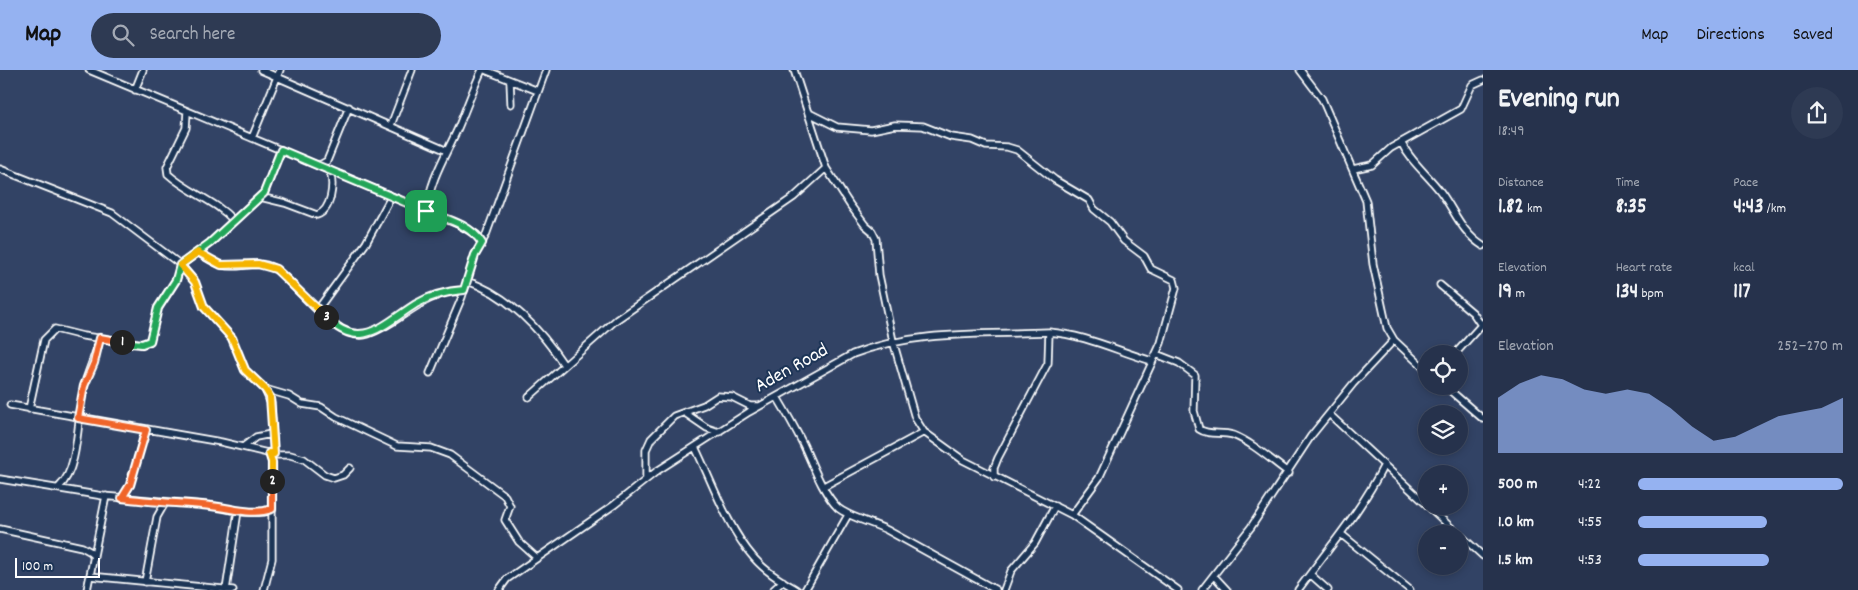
<!DOCTYPE html>
<meta charset="utf-8">
<style>
:root{--surface:#26324c;--page:#2e3a53;--text:#f1f3f6;--muted:#a4aab5;--line:#424d64;--accent:#95b2f1}
body{margin:0;font-family:Dekko,sans-serif;background:var(--page);color:var(--text);height:100vh;display:flex;flex-direction:column;font-size:19px;white-space:nowrap}
*{box-sizing:border-box;margin:0}
p{font-size:16px;color:var(--muted)}
.icon{flex:none;width:28px;height:28px;fill:none;stroke:currentColor;stroke-width:2;stroke-linecap:round;stroke-linejoin:round}
.map{position:relative;flex:1;overflow:hidden}
.details{display:flex;flex-direction:column;background:var(--surface);width:375px}
.details>*{flex:none}
.buttons{position:absolute;left:1418px;top:275px;display:grid;gap:10px}
.buttons a{display:grid;place-items:center;width:50px;height:50px;border-radius:50%;background:var(--surface);box-shadow:0 2px 8px #0003,0 0 0 1px var(--line);font-size:25px}
.scale{position:absolute;left:15px;bottom:12px;width:85px;box-sizing:border-box;padding-left:5px;border:2px solid #fff;border-top:0;font-size:14px;line-height:18px;white-space:nowrap;color:#fff;-webkit-text-stroke:4px #1d3557;paint-order:stroke}
.pin{position:absolute;display:grid;place-items:center;width:42px;height:42px;color:#fff;margin:-21px;border-radius:10px;box-shadow:0 2px 8px #0006}
.km{position:absolute;width:25px;height:25px;margin:-12px;border-radius:50%;background:#222;color:#fff;font-size:14px;line-height:25px;text-align:center}
.round{display:grid;place-items:center;flex:none;width:52px;height:52px;border-radius:26px;background:var(--page)}
.head{display:flex;align-items:center;justify-content:space-between;height:85px;padding:0 15px}
h1{font-size:28px;font-weight:800;line-height:38px}
.stats{display:grid;grid-template-columns:repeat(3,1fr);gap:8px;height:85px;padding:5px 15px}
.stats div{display:grid;align-content:center}
.stats b{font-size:21px;font-weight:800}
.stats small{font-size:14px;font-weight:400}
.stats p{font-size:14px}
.chart{height:140px;padding:10px 15px}
.chart p{display:flex;justify-content:space-between}
.chart svg{width:100%;height:90px;margin-top:5px;fill:var(--accent);opacity:.7}
ul{padding:0 15px;list-style:none;font-size:16px}
li{display:grid;grid-template-columns:80px 60px 1fr;align-items:center;height:38px}
li i{height:12px;border-radius:6px;background:var(--accent)}
header{display:flex;align-items:center;gap:30px;box-sizing:border-box;height:70px;padding:0 25px;background:var(--accent);color:#111}
header strong{font-size:24px}
nav{display:flex;gap:28px;margin-inline-start:auto;font-size:18px}
.search{width:350px;height:45px;background:var(--page);display:flex;align-items:center;gap:12px;box-sizing:border-box;padding:0 18px;border-radius:28px;color:var(--muted);font-size:19px}
main{display:flex;flex:1;min-height:0}
.map>svg:first-child{display:block}
.lines{fill:none;stroke-linecap:round;stroke-linejoin:round}
.street-casing{stroke:#fff;stroke-width:9}
.street{stroke:#1d3557;stroke-width:5.5}
.split-1-casing{stroke:#fff;stroke-width:10}
.split-2-casing{stroke:#fff;stroke-width:10}
.split-3-casing{stroke:#fff;stroke-width:10}
.split-4-casing{stroke:#fff;stroke-width:10}
.split-1{stroke:#22a559;stroke-width:6}
.split-2{stroke:#f0652b;stroke-width:6}
.split-3{stroke:#f5b400;stroke-width:6}
.split-4{stroke:#22a559;stroke-width:6}
.labels{text-anchor:middle;dominant-baseline:central;stroke-width:4;stroke-linejoin:round;paint-order:stroke}
.street-label{font-size:20px;fill:#fff;stroke:#1d3557}
</style>
<header>
<strong>Map</strong>
<div class="search"><svg class="icon" aria-label="search" viewBox="0 0 24 24"><circle cx="10" cy="10" r="6"/><path d="M15 15l6 6"/></svg>Search here</div>
<nav><a>Map</a><a>Directions</a><a>Saved</a></nav>
</header>
<main>
<div class="map">
<svg width="1483" height="520" viewBox="0 0 1483 520">
<rect width="100%" height="100%" fill="#324365"/>
<filter id="ink" filterUnits="userSpaceOnUse"><feTurbulence type="fractalNoise" baseFrequency=".02" numOctaves="2"/><feDisplacementMap in="SourceGraphic" scale="10" xChannelSelector="R" yChannelSelector="G"/><feConvolveMatrix kernelMatrix="1 2 1 2 8 2 1 2 1" color-interpolation-filters="sRGB"/></filter>
<g filter="url(#ink)">
<g class="lines">
<defs>
<path id="street" d="M89,0L458,154L477,165L482,173
M261,0L445,80
M485,0L538,21
M794,0L826,98L850,135L865,155L872,161L876,169L879,205L893,271L915,348L924,362L963,390L1072,445L1178,520
M1300,0L1322,29L1366,131L1373,194L1387,258L1394,270L1426,300
M510,11L511,34
M135,20L143,0
M187,42L186,58L167,97L168,104C189,123 215,130 234,151
M809,43L837,57L871,60L895,55L923,56L951,67L972,70L986,76L1007,77L1017,80L1055,110L1089,130L1094,139L1110,152L1124,171L1144,186L1151,199L1174,210L1176,218L1161,273L1099,408L1072,445
M391,55L412,0
M252,68L280,0
M1401,72C1410,91 1427,104 1440,121C1455,141 1461,162 1483,176
M318,96L327,91L349,37
M0,99L112,143L181,195L195,212L204,237L232,268L245,300L265,319L289,326L302,334L321,337L336,347L397,376L431,378L450,385L505,426L510,436L505,450L519,472L537,488
M1353,99L1372,95L1391,78L1461,39L1472,15L1483,10
M260,127L285,133L317,145C332,140 334,114 330,102
M427,141C429,111 446,85 458,58C466,39 473,19 482,0
M198,182C205,187 213,192 222,195C240,200 261,187 278,201C299,218 339,274 368,264C405,251 419,223 464,220
M467,211C507,224 541,260 564,295
M1440,215L1473,243L1481,255
M318,239L366,173L391,127
M1156,284L1179,293L1195,305L1194,341L1199,359C1209,366 1221,361 1233,365C1253,373 1271,390 1289,403
M1455,284L1483,253
M430,303L462,227L475,185L486,165L546,0
M1445,316L1483,349
M265,319L271,334L274,384
M529,327L616,250L794,127L826,98
M777,327C786,342 795,358 803,374C813,395 822,422 838,438C849,447 873,453 887,460L996,520
M10,335L221,372L276,385H290L304,389L325,405L334,408L343,405L350,398
M29,339L44,270L55,259L83,266L142,274L150,271L158,238L176,210L181,195L210,173L264,123L281,80
M685,343L707,358L719,362
M1329,344L1426,434
M243,377L256,367L271,364
M695,377C713,414 727,457 754,488C766,502 782,511 797,520
M994,407V398L998,388L1048,293L1049,262
M0,409L103,426L214,436L244,442H264L272,439
M646,409V380L651,369L674,346L704,335L718,326L732,327L750,336H758
M824,416L924,362
M59,417C80,399 77,344 84,317C88,300 96,285 100,268
M122,428L130,415L146,359
M1428,436L1458,464
M0,459L82,477L91,482L94,487
M1341,464L1410,520
M1459,464L1483,486
M1310,504L1328,520
M90,506L233,520
M1214,506L1227,520
M145,512L157,447L165,433
M87,520L106,426
M226,520L238,441
M264,520L272,489V393L269,383
M499,520L507,509L614,435L657,401L749,342L853,284C915,260 984,265 1049,262C1086,265 1117,281 1152,291
M773,520L783,511
M805,520L848,445
M1004,520L1011,501L1035,473L1055,436
M1202,520L1251,457L1311,366L1353,314L1394,270
M1298,520C1328,479 1361,441 1384,395"/>
</defs>
<use href="#street" class="street-casing"/>
<use href="#street" class="street"/>
</g>
</g>
<g class="lines" filter="url(#ink)">
<defs>
<path id="split-1" d="M122,272L142,274L150,271L158,238L176,210L180,195L210,173L264,123L281,80L426,141"/>
<path id="split-2" d="M122,272L100,268L94,293L84,316L78,348L146,360L130,415L122,428C151,432 181,433 211,436C232,438 252,446 272,439V411"/>
<path id="split-3" d="M272,411V392L269,383L274,384L270,327L265,319L245,300L232,268L204,237L195,212L180,195L198,182L221,195L258,194L276,199L326,247"/>
<path id="split-4" d="M326,247C360,283 384,254 416,234C430,226 448,221 464,220L475,185L482,173C470,154 446,149 426,141"/>
</defs>
<use href="#split-1" class="split-1-casing"/>
<use href="#split-2" class="split-2-casing"/>
<use href="#split-3" class="split-3-casing"/>
<use href="#split-4" class="split-4-casing"/>
<use href="#split-1" class="split-1"/>
<use href="#split-2" class="split-2"/>
<use href="#split-3" class="split-3"/>
<use href="#split-4" class="split-4"/>
</g>
<g class="labels">
<g class="street-label">
<text transform="translate(792 299) rotate(-29)">Aden Road</text>
</g>
</g>
</svg>
<div class="buttons">
<a><svg class="icon" aria-label="locate" viewBox="0 0 24 24"><circle cx="12" cy="12" r="6"/><path d="M12 2v4M12 18v4M2 12h4M18 12h4"/></svg></a>
<a><svg class="icon" aria-label="layers" viewBox="0 0 24 24"><path d="M12 4l9 5-9 5-9-5zM3 14l9 5 9-5"/></svg></a>
<a>+</a>
<a>−</a>
</div>
<div class="scale">100 m</div>
<div class="pin" style="left:426px;top:141px;background:#1e9e55"><svg class="icon" aria-label="arrive" viewBox="0 0 24 24"><path d="M6 21V4h12l-3 4 3 4H6"/></svg></div>
<b class="km" style="left:122px;top:272px">1</b>
<b class="km" style="left:272px;top:411px">2</b>
<b class="km" style="left:326px;top:247px">3</b>
</div>
<section class="details">
<div class="head"><div><h1>Evening run</h1><p>18:49</p></div><a class="round"><svg class="icon" aria-label="share" viewBox="0 0 24 24"><path d="M12 15V3M7 8l5-5 5 5M5 13v7h14v-7"/></svg></a></div>
<div class="stats">
<div><p>Distance</p><b>1.82<small> km</small></b></div>
<div><p>Time</p><b>8:35</b></div>
<div><p>Pace</p><b>4:43<small> /km</small></b></div>
</div>
<div class="stats">
<div><p>Elevation</p><b>19<small> m</small></b></div>
<div><p>Heart rate</p><b>134<small> bpm</small></b></div>
<div><p>kcal</p><b>117</b></div>
</div>
<div class="chart"><p><span>Elevation</span>252–270 m</p>
<svg viewBox="0 0 160 44" preserveAspectRatio="none"><path d="M0 44V17L10 10L20 6L30 8L40 13L50 15L60 13L70 15L80 22L90 31L100 38L110 36L120 31L130 26L140 24L150 22L160 17V44z"/></svg>
</div>
<ul>
<li><b>500 m</b>4:22<i style="width:100%"></i></li>
<li><b>1.0 km</b>4:55<i style="width:63%"></i></li>
<li><b>1.5 km</b>4:53<i style="width:64%"></i></li>
</ul>
</section>
</main>
